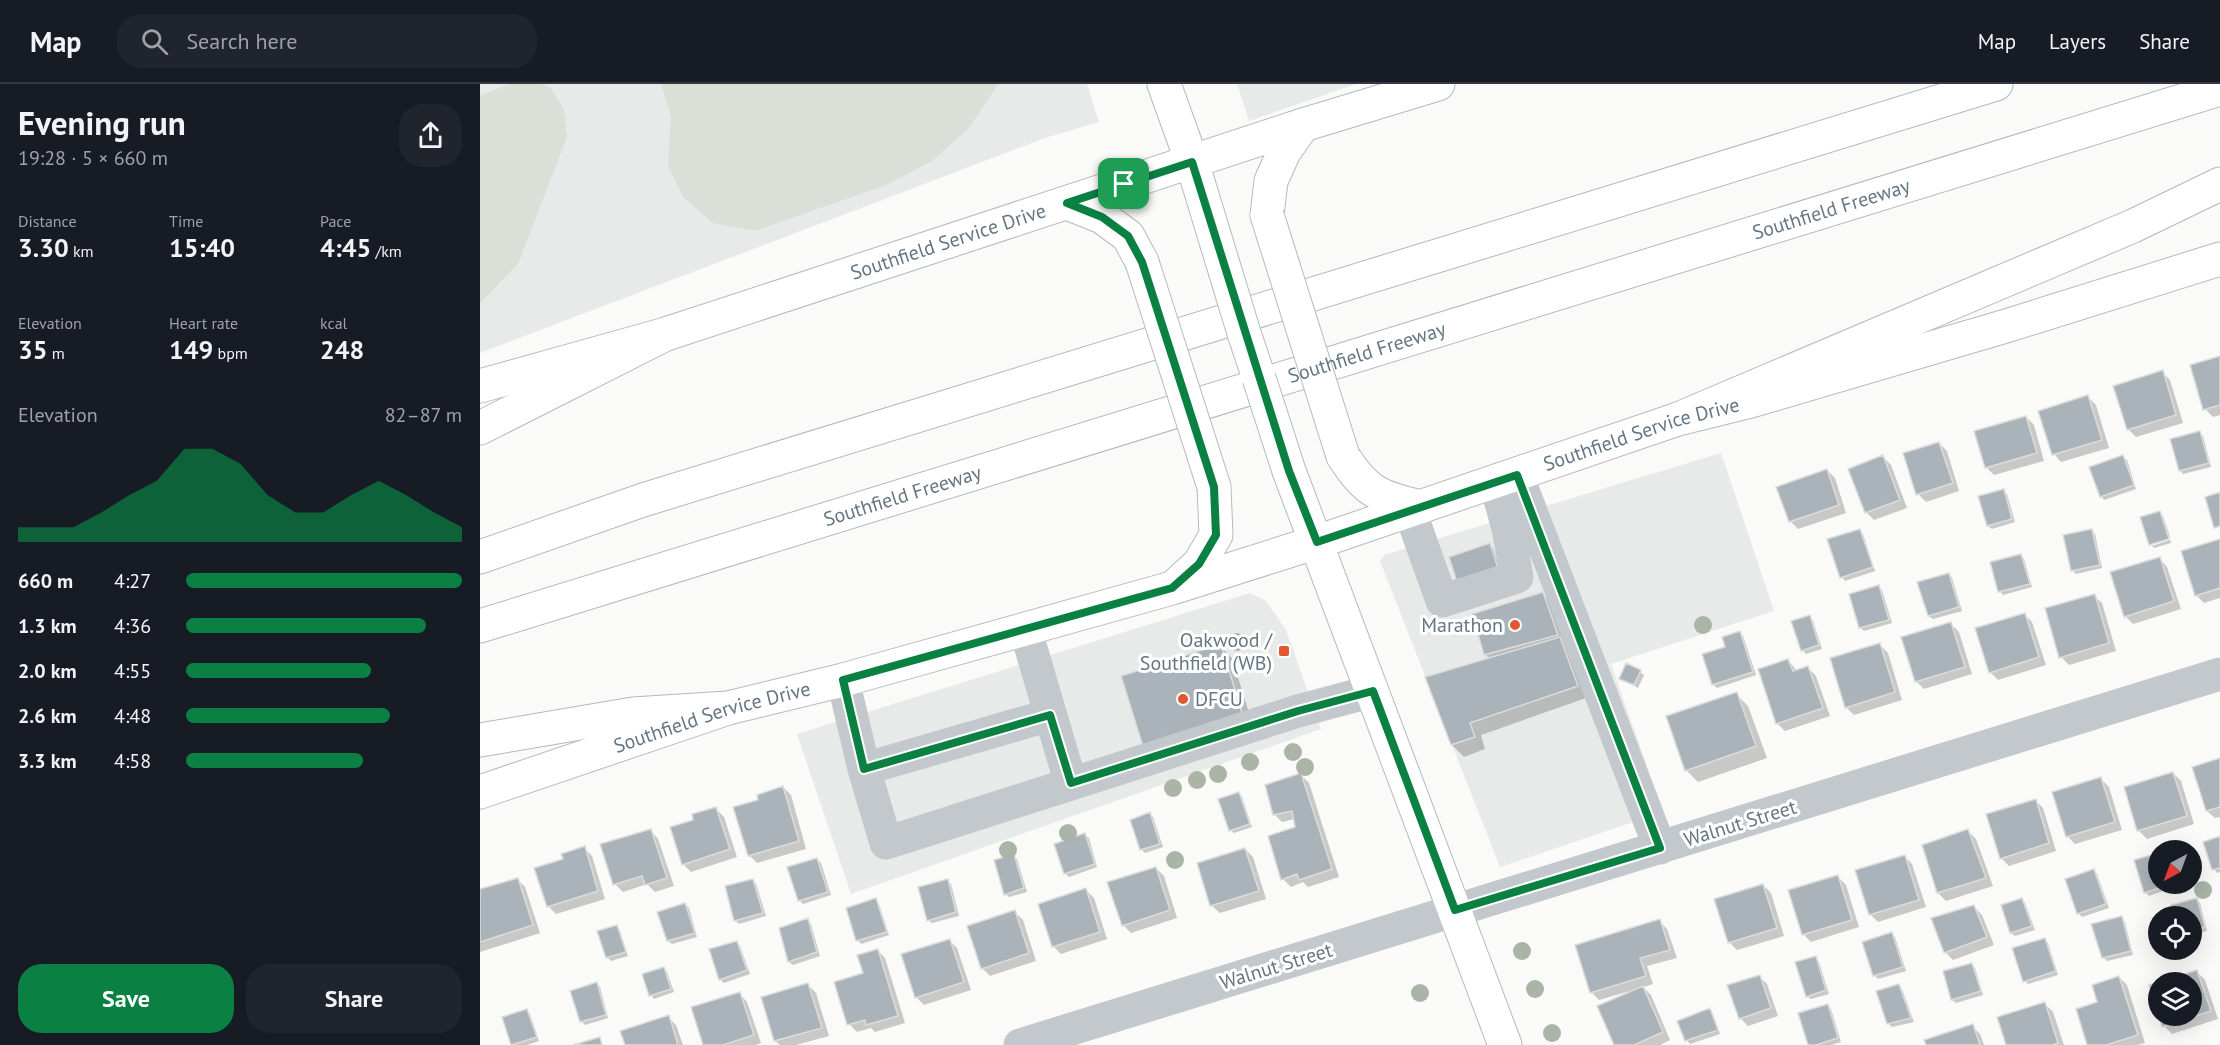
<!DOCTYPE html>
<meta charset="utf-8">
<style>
:root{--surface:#171b24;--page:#20242c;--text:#f1f3f6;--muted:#9ea1a6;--line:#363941;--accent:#0b8043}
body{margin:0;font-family:"PT Sans",sans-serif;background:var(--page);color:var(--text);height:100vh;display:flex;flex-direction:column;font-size:22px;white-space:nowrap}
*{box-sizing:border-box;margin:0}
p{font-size:20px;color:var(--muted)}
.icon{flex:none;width:33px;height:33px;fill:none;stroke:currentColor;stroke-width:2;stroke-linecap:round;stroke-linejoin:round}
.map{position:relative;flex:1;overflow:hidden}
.panel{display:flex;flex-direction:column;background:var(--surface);width:480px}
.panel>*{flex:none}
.needle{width:39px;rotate:221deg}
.buttons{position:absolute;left:1668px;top:756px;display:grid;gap:12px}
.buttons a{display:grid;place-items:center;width:54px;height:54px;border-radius:50%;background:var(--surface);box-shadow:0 6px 24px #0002;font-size:30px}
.pin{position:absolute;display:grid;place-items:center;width:51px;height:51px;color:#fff;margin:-26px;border-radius:12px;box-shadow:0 3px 9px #0006}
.round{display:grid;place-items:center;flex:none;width:63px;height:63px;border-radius:24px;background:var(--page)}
.overview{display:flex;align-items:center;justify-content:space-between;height:102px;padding:0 18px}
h1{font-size:33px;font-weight:600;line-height:45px}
.metrics{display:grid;grid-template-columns:repeat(3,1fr);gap:9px;height:102px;padding:6px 18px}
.metrics div{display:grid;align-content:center}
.metrics b{font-size:26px;font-weight:600}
.metrics small{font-size:16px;font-weight:400}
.metrics p{font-size:16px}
.chart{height:168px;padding:12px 18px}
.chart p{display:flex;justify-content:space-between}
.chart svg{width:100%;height:108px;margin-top:6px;fill:var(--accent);opacity:.7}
.button{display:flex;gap:12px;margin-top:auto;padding:12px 18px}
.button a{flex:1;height:69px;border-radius:24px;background:var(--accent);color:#fff;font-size:24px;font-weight:600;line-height:69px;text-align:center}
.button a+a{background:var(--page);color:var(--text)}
ul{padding:0 18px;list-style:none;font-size:20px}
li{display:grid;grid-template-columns:96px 72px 1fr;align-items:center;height:45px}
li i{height:15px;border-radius:8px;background:var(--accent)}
header{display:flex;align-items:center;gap:36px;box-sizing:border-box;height:84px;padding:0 30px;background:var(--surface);border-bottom:2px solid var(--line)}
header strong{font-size:28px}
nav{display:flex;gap:33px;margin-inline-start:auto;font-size:21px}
.search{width:420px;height:54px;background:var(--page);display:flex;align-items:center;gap:15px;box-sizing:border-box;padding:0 21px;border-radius:24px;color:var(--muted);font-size:22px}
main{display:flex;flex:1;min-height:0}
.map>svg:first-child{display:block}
.built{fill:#e8e9e9}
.green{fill:#dadfd7}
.shadow{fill:#0003}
.building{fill:#aab3b9;stroke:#dcdcda;stroke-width:1.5}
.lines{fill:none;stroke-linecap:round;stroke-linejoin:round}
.major-casing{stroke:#b5babe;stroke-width:35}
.highway-casing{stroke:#b4b9bd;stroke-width:35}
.minor{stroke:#c3c8cc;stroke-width:33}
.major{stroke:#fff;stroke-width:33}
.highway{stroke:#fff;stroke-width:33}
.major-bridge-casing{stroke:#b5babe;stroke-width:35;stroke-linecap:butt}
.major-bridge{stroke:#fff;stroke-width:33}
.tree{fill:#aab4a7}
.route-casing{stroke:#fff;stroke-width:12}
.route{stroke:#0b8043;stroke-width:8}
.poi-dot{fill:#e4572e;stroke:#fff;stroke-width:2}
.labels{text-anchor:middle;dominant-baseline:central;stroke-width:6;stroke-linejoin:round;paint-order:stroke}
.street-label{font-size:20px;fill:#657683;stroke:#fff}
.poi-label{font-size:20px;fill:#657683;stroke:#fff;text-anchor:end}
</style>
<header>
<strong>Map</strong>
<div class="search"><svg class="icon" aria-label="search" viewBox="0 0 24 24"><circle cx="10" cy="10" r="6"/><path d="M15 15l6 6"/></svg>Search here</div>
<nav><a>Map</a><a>Layers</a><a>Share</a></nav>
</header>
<main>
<section class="panel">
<div class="overview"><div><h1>Evening run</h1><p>19:28 · 5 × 660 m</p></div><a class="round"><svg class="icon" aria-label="share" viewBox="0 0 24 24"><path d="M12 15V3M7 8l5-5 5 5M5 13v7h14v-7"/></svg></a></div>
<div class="metrics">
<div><p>Distance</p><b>3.30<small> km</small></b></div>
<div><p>Time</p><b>15:40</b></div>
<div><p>Pace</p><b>4:45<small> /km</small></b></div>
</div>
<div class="metrics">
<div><p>Elevation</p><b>35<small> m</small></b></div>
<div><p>Heart rate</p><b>149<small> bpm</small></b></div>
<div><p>kcal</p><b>248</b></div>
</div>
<div class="chart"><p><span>Elevation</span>82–87 m</p>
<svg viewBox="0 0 160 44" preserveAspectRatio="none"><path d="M0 44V38L10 38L20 38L30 32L40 25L50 19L60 6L70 6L80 12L90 25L100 32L110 32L120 25L130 19L140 25L150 32L160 38V44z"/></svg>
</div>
<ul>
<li><b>660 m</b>4:27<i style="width:100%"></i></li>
<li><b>1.3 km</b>4:36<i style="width:87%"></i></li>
<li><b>2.0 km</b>4:55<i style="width:67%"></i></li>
<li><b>2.6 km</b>4:48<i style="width:74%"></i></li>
<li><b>3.3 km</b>4:58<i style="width:64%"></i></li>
</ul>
<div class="button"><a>Save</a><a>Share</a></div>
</section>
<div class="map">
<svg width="1740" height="961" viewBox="0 0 1740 961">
<rect width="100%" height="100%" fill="#fafaf8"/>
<path class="built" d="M0,0H607L619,38L565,54L0,269Z
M757,0H876L769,37Z
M1241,369L1294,527L1131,580L1183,728L1020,783L900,477L904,471Z
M770,509L786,517L806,546L841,645L371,810L317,650Z"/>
<path class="green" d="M29,0H61L71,4L84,26L87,53L38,180L0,219V12Z
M181,0H518L489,44L452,77L406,101L275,147L233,139L203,113L188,82L191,32Z"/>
<path class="shadow" d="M1740,274V331L1733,333L1725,325Z
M1682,288L1690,296L1703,339L1656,353L1648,345Z
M1608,313L1616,321L1629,364L1581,378L1574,370Z
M1546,333L1554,341L1564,377L1514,391L1506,383Z
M1719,349L1723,352L1731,383L1703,390L1700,386Z
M1459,359L1467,367L1479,407L1446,418L1438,410Z
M1403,373L1411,381L1427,424L1394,436L1386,428Z
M1643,373L1647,376L1656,405L1624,416L1621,412Z
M1347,386L1355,394L1366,429L1318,445L1310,437Z
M1523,407L1527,410L1535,438L1512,445L1508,442Z
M1679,429L1683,432L1690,453L1670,461L1662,434Z
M1379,446L1383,450L1395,487L1365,497L1362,493Z
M1611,447L1615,450L1622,484L1596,490L1592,486Z
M1690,456L1691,459L1674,464L1672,462Z
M1740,457V514L1724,519L1716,511Z
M1009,461L1013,464L1024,498L985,511Z
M1541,471L1544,475L1552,503L1523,511L1520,507Z
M1680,475L1687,483L1701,525L1653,540L1645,532Z
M1469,490L1472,494L1482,527L1453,535L1449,532Z
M1398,503L1402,506L1412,539L1384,547L1381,544L1371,511Z
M1062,510L1074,521L1109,613L1001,651L1005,665L984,673L972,661L1010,575L1005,570Z
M1614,512L1622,519L1636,567L1589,581L1581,573Z
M1544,530L1552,538L1566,581L1518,596L1510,588Z
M1329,533L1333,537L1342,565L1326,570L1322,566Z
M1471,540L1479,548L1492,590L1444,605L1436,597Z
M1260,549L1263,552L1276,591L1237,604L1234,601L1224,571L1246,564Z
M1400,561L1408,569L1422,616L1374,631L1366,623Z
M740,562L752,574L776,651L666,669Z
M1308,576L1317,587L1328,584L1336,592L1350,632L1305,647L1297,639Z
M1160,588L1164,591L1158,604L1141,594Z
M1256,610L1268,622L1287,674L1218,698L1206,686Z
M1740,675V733L1735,734L1727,727Z
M1693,689L1701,697L1714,740L1667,755L1659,747L1645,704Z
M821,691L829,699L859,793L828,803L823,798L811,803L803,795L817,744L815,735L802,738L794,730Z
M1621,695L1629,703L1642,746L1595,760L1587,752Z
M303,703L311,711L326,765L277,779L269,771Z
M758,709L762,713L772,743L754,749L750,746Z
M1555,716L1563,724L1576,767L1529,782L1521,774Z
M236,725L244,733L257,773L211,788L203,780L215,737Z
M670,730L673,733L683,763L665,769L661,765Z
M171,747L178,755L194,802L175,808L167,800L143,808L135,800Z
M1488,747L1496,755L1513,802L1466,817L1458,809Z
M605,751L609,754L617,783L589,793L585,789Z
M1740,753V788L1737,789L1734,785Z
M104,764L112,772L125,815L76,830L68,822Z
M765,765L773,773L786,815L740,829L732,822L718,780Z
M1678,771V800L1700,801L1669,812L1665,808L1656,777Z
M534,772L537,775L547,808L529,813L525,810Z
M1424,772L1432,780L1446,823L1398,838L1390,830Z
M337,775L341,779L351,811L323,820L319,816Z
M676,784L684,792L697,834L651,849L643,841Z
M1614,787L1617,790L1629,824L1602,833L1599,830L1587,796Z
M1358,793L1366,801L1379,843L1331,858L1323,850Z
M37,795L45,803L60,849L0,868V807Z
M273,796L276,800L286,832L259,840L255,836Z
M467,797L471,800L479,832L452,839L448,836Z
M1283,801L1291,809L1304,852L1257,866L1249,858Z
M606,806L614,814L627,855L581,870L573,862Z
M1542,815L1545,819L1555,846L1535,852L1531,849Z
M1717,815L1720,819L1727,847L1712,851V832H1696L1693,822Z
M396,816L399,820L409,851L381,860L378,856Z
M205,820L209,824L217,853L192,860L188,857Z
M1494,823L1502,831L1514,861L1473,876L1465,868Z
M535,828L543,836L556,877L510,892L502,884Z
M1641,834L1645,838L1653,871L1627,877L1623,873Z
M327,836L331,840L340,872L313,881L309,878L301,845Z
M1179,837L1187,845L1197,874L1167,882L1173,900L1163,903L1171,911L1190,956L1180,961H1135L1150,907L1119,916L1111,908Z
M137,843L140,847L148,872L131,877L127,873Z
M1411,850L1415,853L1426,887L1398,895L1395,892L1384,859Z
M469,856L477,864L491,906L444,921L436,913Z
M1564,856L1568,859L1578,891L1548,900L1545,897Z
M256,859L260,862L270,890L244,899L240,895Z
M397,866L405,874L425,939L395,948L391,944L377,948L369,940L384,890Z
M1335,874L1339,878L1349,910L1331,915L1327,912Z
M1491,880L1495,884L1503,911L1476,919L1472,916L1464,888Z
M184,884L187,888L194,908L174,915L171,911Z
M1717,888L1725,896L1738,935L1692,950L1684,942L1680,932H1712V898H1683Z
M1279,892L1287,900L1298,932L1268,942L1260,934Z
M1639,893L1647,901L1665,959L1657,961H1609L1619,919Z
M116,900L120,903L128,934L105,941L101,937Z
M328,901L336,909L349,952L316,961H300L295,957L283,914Z
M1419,902L1422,905L1434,938L1412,943L1409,940L1398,908Z
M260,910L267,918L281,959L275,961H225Z
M1565,920L1573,928L1584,961H1527Z
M1347,922L1351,925L1361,958L1351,961H1330Z
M46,926L50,930L59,957L47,961H33L24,934Z
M1230,926L1233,930L1240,950L1210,960L1207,956L1199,938Z
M188,933L196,941L203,961H146Z
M1492,942L1500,950L1504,961H1447Z"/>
<path class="building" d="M1740,272V321L1723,326L1710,281Z
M1683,286L1696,331L1647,346L1633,302Z
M1608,311L1622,356L1572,371L1558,327Z
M1546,332L1557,369L1505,384L1494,347Z
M1720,347L1729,379L1699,387L1690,355Z
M1459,358L1473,399L1436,411L1423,369Z
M1403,371L1420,416L1385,429L1368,385Z
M1643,371L1654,401L1620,413L1609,383Z
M1347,385L1359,421L1309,438L1296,403Z
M1524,405L1532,435L1507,442L1498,412Z
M1740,408V442L1734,444L1725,413Z
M1680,427L1689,455L1669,461L1660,433Z
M1380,445L1393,483L1360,494L1347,455Z
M1612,445L1620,481L1591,487L1583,451Z
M1740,455V504L1715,512L1701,467Z
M1010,459L1021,494L980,508L969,473Z
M1541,470L1550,500L1518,508L1510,478Z
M1680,473L1694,517L1644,533L1630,488Z
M1469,489L1479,523L1448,532L1437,498Z
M1399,501L1409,536L1379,544L1369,510Z
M1063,508L1078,551L1004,571L992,530Z
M1615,510L1629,559L1579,574L1565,524Z
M1545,529L1559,573L1509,589L1495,544Z
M1330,531L1339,561L1321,567L1311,537Z
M1471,538L1485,583L1435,598L1421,553Z
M1260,547L1273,588L1232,601L1222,570L1245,563L1242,553Z
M1080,553L1098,602L990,639L995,653L971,661L945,593Z
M1400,559L1415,608L1365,624L1350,574Z
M741,560L765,639L665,669L641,592Z
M1308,575L1313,587L1328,582L1343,624L1296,640L1278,585Z
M1146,579L1161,586L1154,601L1139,595Z
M1257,608L1276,662L1205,687L1186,632Z
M1740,674V723L1726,727L1712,683Z
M1693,688L1707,732L1657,747L1644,703Z
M821,689L852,785L819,796L817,790L801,796L788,752L815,743L812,727L793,731L785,701Z
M1621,693L1635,738L1586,753L1572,708Z
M303,702L319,757L268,772L253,723L278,716L277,711Z
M759,708L770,740L749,747L738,715Z
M1556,715L1569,759L1520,775L1506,730Z
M236,723L250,765L202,781L190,743L213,736L212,730Z
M670,728L680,760L660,766L650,736Z
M171,745L187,794L165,801L162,792L133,801L120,760Z
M1488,745L1506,794L1457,809L1442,761Z
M605,749L615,780L584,790L574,760Z
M1740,752V784L1732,786L1723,758Z
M105,762L118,807L67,823L54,784L83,775L81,770Z
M765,764L779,807L730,822L717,779Z
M1678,769V800H1691L1664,809L1654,776Z
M534,770L544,804L524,811L514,776Z
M1425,771L1439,816L1389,831L1375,786Z
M337,774L348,808L318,817L307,783Z
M676,783L690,826L642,842L627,798Z
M1614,785L1626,820L1597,830L1585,795Z
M1358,791L1372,836L1322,851L1308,806Z
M38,794L53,841L0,858V805Z
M273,795L283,829L254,837L245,802Z
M468,795L476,828L447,837L438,803Z
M1283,800L1297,844L1248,859L1234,815Z
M606,804L620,848L572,863L558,820Z
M396,814L407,848L376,857L366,824Z
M1542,814L1552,842L1530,849L1521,821Z
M1717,814L1725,843L1712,847V832H1694L1691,821Z
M205,819L215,849L187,857L177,828Z
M1494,821L1507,853L1464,869L1451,834Z
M535,826L549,869L501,885L487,842Z
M1642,832L1651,867L1622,874L1611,840Z
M328,834L337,868L308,878L299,844Z
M1180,835L1190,866L1160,874L1166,892L1110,909L1095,861Z
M137,841L146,868L126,874L117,847Z
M1412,848L1423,883L1393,892L1382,858Z
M1565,854L1576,887L1543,898L1532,864Z
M470,855L484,898L435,914L421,870Z
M257,857L267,886L239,896L229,865Z
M398,865L418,932L386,941L385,936L367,941L354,898L383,889L377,871Z
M1336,872L1346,906L1326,913L1315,878Z
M1492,879L1501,907L1471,916L1463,887Z
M184,883L191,905L169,912L162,890Z
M1717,886L1731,927L1682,943L1679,932H1712V898H1678V930L1669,901Z
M1280,891L1291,924L1259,935L1247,901Z
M1639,892L1658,951L1626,961H1607L1596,925L1617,918L1612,901Z
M117,898L126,931L100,938L90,907Z
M328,899L342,944L294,957L281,913Z
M1419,900L1431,934L1407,940L1396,907Z
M1163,902L1183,948L1154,961H1134L1117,922Z
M260,908L274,951L243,961H223L211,923Z
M1565,918L1578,959L1572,961H1526L1517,933Z
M1348,920L1358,954L1336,961H1328L1318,929Z
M1230,924L1238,946L1205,957L1197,937Z
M47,925L57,953L31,961L22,933Z
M189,931L198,961H145L140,947Z
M1493,940L1500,961H1446L1444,956Z
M120,953L122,961H93Z"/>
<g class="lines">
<defs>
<g id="major">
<path d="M684,0L712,78L736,157"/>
<path d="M587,119L622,133L648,152L662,178"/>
<path d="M787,131L791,97L804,68L823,41"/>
<path d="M764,249L779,294"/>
<path id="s1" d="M0,302L186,250L823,41L958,0"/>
<path d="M863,372C887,409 898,412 940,423"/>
<path d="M809,387L1025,961"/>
<path d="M696,501L719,480L736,451L734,403"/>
<path id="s2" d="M0,708L248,624L363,596L692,504L837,458L1198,335L1271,317L1526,242L1740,175"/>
</g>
<g id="highway">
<path d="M1198,335L1653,142L1740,100"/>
<path d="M0,344L186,250"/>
<path d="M0,473L163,416L1516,0"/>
<path id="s3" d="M0,542L1740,5"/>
<path d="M0,656L153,630L248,624"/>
</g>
</defs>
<use href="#major" class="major-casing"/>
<use href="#highway" class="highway-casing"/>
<path class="minor" d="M1037,391L1180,764
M930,427L962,517L1037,493L1028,444L1015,397
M545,544L591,700L818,627L893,607
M363,596L384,685
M570,631L384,685L406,759L591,700
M540,961L1740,590"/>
<use href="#major" class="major"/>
<use href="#highway" class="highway"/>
<defs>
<path id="major-bridge" d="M787,131L863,372
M736,157L764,249
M662,178L734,403
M779,294L809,387"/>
</defs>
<use href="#major-bridge" class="major-bridge-casing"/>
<use href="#major-bridge" class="major-bridge"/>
</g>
<g class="tree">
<circle cx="1223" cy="541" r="9"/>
<circle cx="757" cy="558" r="9"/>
<circle cx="813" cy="668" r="9"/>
<circle cx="770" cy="678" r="9"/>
<circle cx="825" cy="683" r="9"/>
<circle cx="738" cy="690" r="9"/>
<circle cx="717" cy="696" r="9"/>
<circle cx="693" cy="704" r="9"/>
<circle cx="588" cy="749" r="9"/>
<circle cx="528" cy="766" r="9"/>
<circle cx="695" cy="776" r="9"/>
<circle cx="1723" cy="806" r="9"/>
<circle cx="1042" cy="867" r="9"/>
<circle cx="1055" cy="905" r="9"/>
<circle cx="940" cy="909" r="9"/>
<circle cx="1072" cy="949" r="9"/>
</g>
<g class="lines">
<defs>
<path id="route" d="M712,78L809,387L837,458L1037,391L1180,764L975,826L893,607L818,627L591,699L570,631L384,685L363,596L692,504L719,480L736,451L734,403L662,178L648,152L622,133L587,119Z"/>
</defs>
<use href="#route" class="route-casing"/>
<use href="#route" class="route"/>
</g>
<g class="poi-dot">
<circle cx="1035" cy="541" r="6"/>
<rect x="798" y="561" width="12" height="12" rx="3"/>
<circle cx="703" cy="615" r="6"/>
</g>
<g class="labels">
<g class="street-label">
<text stroke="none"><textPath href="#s3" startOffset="1414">Southfield Freeway</textPath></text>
<text stroke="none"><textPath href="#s1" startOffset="490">Southfield Service Drive</textPath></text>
<text stroke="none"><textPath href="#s3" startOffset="928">Southfield Freeway</textPath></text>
<text stroke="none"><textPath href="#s2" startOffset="1216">Southfield Service Drive</textPath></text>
<text stroke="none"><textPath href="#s3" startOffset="442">Southfield Freeway</textPath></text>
<text stroke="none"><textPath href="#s2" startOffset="244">Southfield Service Drive</textPath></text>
<text transform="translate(1260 739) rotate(-17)">Walnut Street</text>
<text transform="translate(796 882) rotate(-17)">Walnut Street</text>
</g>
<g class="poi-label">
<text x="1023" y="541">Marathon</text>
<text x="792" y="556">Oakwood /<tspan x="792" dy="23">Southfield (WB)</tspan></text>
<text x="715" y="615" text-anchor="start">DFCU</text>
</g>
</g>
</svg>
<div class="buttons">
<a><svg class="needle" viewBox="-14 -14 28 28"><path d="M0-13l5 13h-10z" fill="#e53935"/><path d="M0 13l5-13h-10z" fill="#9ea1a6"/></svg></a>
<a><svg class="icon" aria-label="locate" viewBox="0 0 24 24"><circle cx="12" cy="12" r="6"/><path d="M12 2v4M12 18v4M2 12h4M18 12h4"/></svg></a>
<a><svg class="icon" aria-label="layers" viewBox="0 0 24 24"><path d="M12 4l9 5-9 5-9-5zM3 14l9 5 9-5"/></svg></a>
</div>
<div class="pin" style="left:644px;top:100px;background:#1e9e55"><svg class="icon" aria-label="arrive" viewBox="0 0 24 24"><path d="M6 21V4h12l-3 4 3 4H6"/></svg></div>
</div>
</main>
